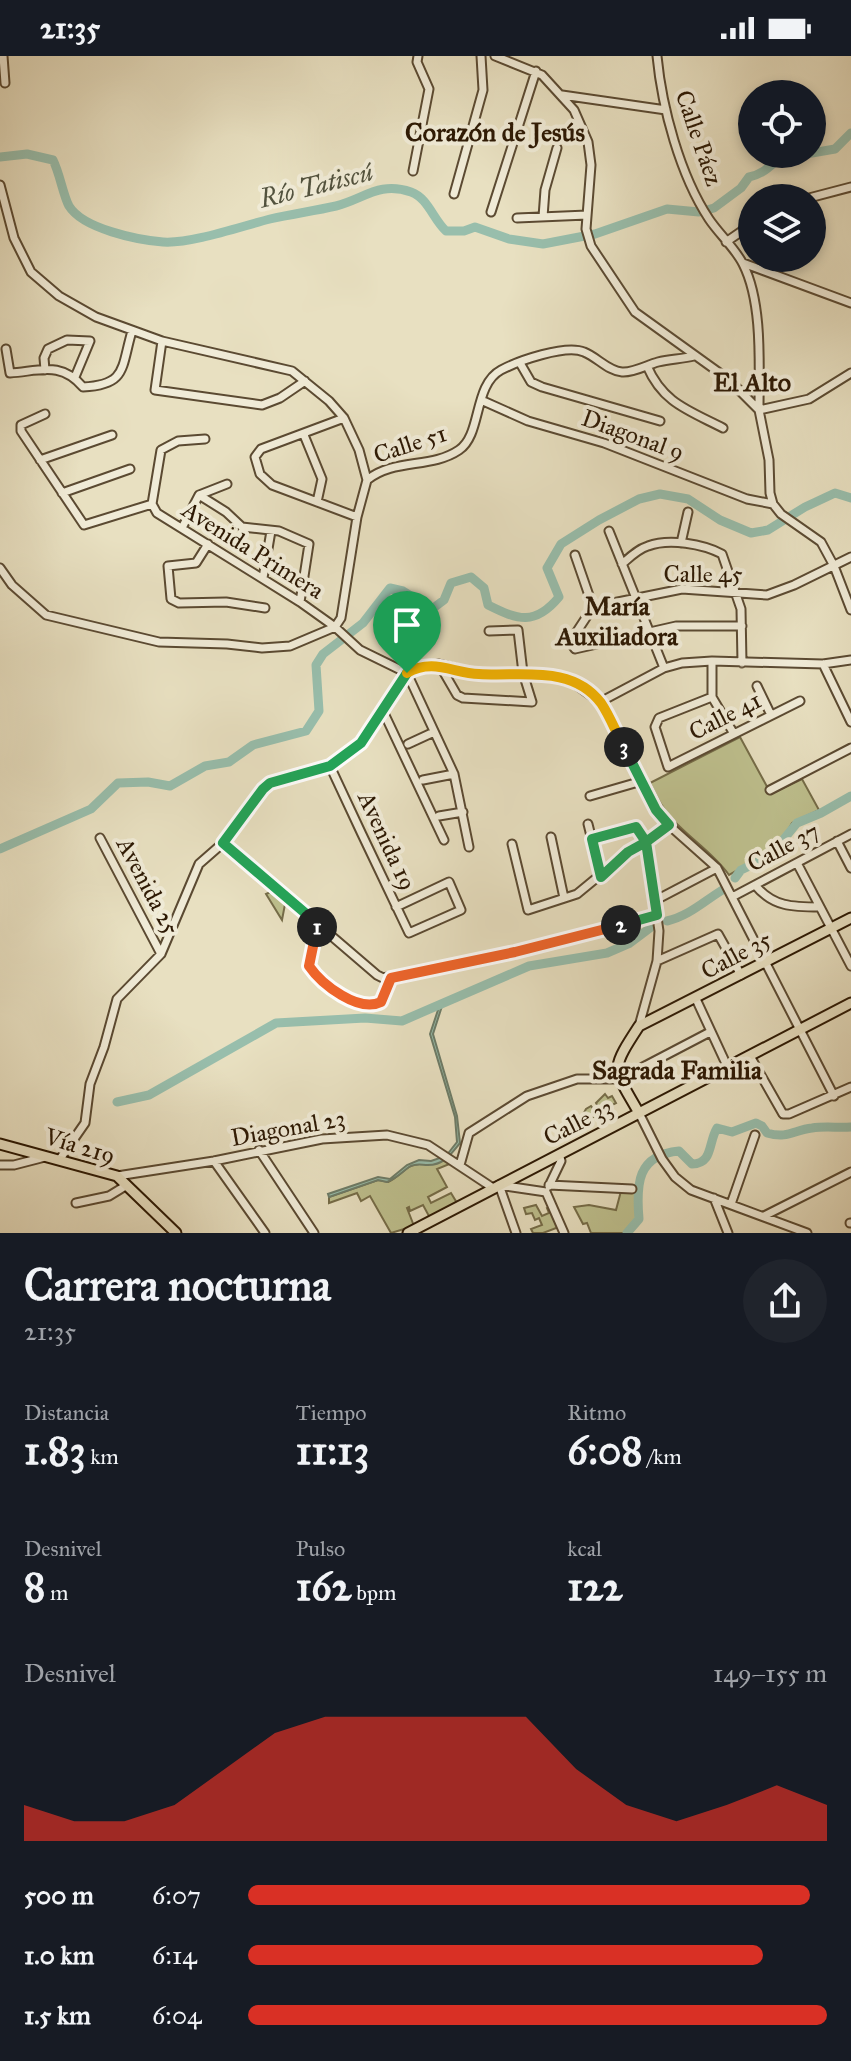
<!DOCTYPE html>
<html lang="es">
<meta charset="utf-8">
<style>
:root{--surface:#171b24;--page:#20242c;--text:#f1f3f6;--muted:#9ea1a6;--accent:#d93025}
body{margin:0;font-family:"IM FELL Great Primer",serif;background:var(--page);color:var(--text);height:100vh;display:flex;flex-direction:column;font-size:30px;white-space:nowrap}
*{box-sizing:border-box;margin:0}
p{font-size:26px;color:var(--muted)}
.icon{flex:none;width:44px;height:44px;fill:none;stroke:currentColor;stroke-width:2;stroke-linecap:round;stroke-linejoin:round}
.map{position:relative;height:1177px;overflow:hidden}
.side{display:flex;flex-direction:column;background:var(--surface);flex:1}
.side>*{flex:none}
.buttons{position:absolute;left:738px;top:24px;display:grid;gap:16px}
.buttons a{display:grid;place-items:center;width:88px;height:88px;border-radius:50%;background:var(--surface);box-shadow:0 4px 12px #0003;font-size:40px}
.pin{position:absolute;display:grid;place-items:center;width:68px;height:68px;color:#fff;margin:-82px -34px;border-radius:50% 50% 50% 0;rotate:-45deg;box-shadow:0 0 8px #0007}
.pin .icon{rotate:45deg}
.km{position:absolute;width:40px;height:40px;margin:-20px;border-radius:50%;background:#222;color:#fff;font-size:22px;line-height:40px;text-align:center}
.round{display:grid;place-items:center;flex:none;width:84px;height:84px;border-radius:42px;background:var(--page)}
.headline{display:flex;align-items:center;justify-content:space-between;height:136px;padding:0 24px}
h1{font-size:44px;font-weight:700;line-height:60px}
.metrics{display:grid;grid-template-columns:repeat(3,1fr);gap:12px;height:136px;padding:8px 24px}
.metrics div{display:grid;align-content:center}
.metrics b{font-size:40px;font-weight:700}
.metrics small{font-size:22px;font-weight:400}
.metrics p{font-size:22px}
.chart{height:224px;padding:16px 24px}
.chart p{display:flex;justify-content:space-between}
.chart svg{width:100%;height:144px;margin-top:8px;fill:var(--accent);opacity:.7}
ul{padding:0 24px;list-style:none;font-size:26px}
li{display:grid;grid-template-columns:128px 96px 1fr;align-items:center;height:60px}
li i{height:20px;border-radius:10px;background:var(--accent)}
.status{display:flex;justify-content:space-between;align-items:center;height:56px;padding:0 40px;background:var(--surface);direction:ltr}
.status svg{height:22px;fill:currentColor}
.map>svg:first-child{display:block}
.green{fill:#bec08e;stroke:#756c48;stroke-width:2}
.water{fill:#98beac;stroke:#6d7c68;stroke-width:2}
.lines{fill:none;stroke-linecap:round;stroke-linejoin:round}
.river{stroke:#98beac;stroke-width:9}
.minor-casing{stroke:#5b4a32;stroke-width:11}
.major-casing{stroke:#2c1803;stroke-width:13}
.minor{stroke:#f0ebd7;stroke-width:7}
.major{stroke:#e8e0c1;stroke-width:9}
.split-1-casing{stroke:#fff;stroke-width:16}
.split-2-casing{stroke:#fff;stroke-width:16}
.split-3-casing{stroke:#fff;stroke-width:16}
.split-4-casing{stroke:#fff;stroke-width:16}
.split-1{stroke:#22a559;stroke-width:10}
.split-2{stroke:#f0652b;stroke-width:10}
.split-3{stroke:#22a559;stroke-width:10}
.split-4{stroke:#f5b400;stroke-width:10}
.labels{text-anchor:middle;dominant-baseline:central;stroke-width:8;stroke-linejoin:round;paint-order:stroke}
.street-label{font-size:24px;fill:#2c1803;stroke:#f0ebd7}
.neighbourhood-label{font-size:26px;font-weight:bold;fill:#2c1803;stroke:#f0ebd7}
.water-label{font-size:26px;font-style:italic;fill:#52523e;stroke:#f0ebd7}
</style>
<div class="status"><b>21:35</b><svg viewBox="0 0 49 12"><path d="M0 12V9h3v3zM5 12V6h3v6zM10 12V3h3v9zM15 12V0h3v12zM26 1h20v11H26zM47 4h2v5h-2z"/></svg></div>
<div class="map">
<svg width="851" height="1177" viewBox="0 0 851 1177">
<rect width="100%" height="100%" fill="#e8e0c1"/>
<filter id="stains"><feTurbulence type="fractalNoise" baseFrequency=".0025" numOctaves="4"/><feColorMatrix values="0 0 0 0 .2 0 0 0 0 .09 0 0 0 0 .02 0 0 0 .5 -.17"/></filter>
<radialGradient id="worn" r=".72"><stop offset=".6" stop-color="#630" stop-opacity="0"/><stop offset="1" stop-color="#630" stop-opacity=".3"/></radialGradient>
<path class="green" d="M740,681L771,738L802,723L819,754L792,767L783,783L769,797L729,819C714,798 692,784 674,765C663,754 657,741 650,727Z
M275,834L286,843L282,864L266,838Z
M605,1038L608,1042L612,1040L616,1047L600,1055V1057L590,1063L587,1058L580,1064L586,1053L591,1050L594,1054L599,1052L596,1047Z
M447,1103L452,1107L437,1113L447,1131L428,1141L431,1147L451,1137L457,1147L430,1162L423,1149L410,1155L409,1151L407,1152L414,1170L391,1177L370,1140L361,1145L357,1137L329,1147V1141L378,1124L388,1126C397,1122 401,1116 409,1111C415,1107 436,1107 447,1103Z
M621,1135L637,1136C638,1153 642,1165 627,1177H591L587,1167L583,1168L574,1151L589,1149L616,1154Z
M536,1149L542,1160L549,1157L547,1152L550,1151L559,1171L543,1177H533L531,1173L542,1169L539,1162L535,1164L532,1157L526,1158L524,1152Z"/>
<path class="water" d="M443,947L433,978L457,1060L460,1087C451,1098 444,1109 428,1109C421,1109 415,1107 409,1111C401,1117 397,1122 387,1126L378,1124L329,1141L328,1138L378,1121L390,1123L407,1109L419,1104L431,1105L446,1100L457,1086L455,1061L430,978L440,948Z"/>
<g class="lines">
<path class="river" d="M806,98L835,93L851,77
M0,101L27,98L53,104C60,118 63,139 69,150C83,173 138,184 163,186C191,188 242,170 270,163C292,158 314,155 336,150C364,143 379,125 411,136C428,142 433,163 446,175H464L475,171L509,183L543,188L595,178L667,153L699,156L714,152L741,132L749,121C765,118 772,107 785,98
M0,793L91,753L118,727L148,726L170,730L205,710L229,706L253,689L306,675L319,655L316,609L323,598L363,567L390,532L403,535L432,553L444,544L451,527L471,521L484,532L488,549C518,564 535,570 559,541L547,512L561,488L599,464L639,443L660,438L688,443L720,464L751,477L768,474L805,451L835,437L851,442
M735,822L741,814L770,800L797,767L821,757L851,740
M667,865C689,860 704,845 724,833
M117,1046L149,1039L276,967L365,962L402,965L529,910L607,897L630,887L650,872
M627,1177L639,1163C636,1128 637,1099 679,1095L692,1108C713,1108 708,1087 717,1072L732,1076L756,1067L762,1070L767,1077C788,1083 794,1074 812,1072C825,1070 838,1072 851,1071"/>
<defs>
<path id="minor" d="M3,0L5,27
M495,0L542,19L574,54L588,86L591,109L586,173L591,190L635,256L728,323L759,354L769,404L770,437L773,448L781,458L821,486L834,510L851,554
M657,0C662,52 680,119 709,163C719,178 735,192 743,208C763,247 759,310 759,354
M562,39L666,54
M413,115L429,33L417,6L418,0
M0,129L14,182L31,216L59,240L96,261L162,285L292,315L329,345L344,362L359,394L367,424L357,461L341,562L335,571
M454,138L483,34L481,0
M809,142L851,131
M491,156L536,15
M543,161L545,134L557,92
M517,162L587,159
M726,186L752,168
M743,207L851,247
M162,285L155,334L262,349L280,342L305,325
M6,293L10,317C40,315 61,305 83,331C127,329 121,312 132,275
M520,307L531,326L542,331L660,365
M647,310C663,347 688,354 723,372
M45,314L44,302L48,293L67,284L90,285L75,321
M481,344L528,365L604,387L747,443L773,448
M759,354L809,343L851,317
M45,358L21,369V375L84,469L152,448
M344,362L261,393L255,401L260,418L272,429L357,461
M304,379L322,423L317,446
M40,404L112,379
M367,424C394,402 431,413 459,394C482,379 473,329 501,314C518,305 566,288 584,296C597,301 608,315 622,316C633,317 647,309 658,306C670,303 682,303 694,300
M62,437L130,413
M199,439L226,456L242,471L279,475L309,488L300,546
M152,448L157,457L300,546L335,571L360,594L407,617
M152,448L161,394L178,385L205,383
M182,472L199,439L227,428
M609,475L664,612
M681,487L688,456
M208,488L196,507L168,510L171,543L179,547L226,546L265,552
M575,499L593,551
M622,508C630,501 638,493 648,490C669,482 703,488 722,498L741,553L742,607
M0,512L12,529L46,559L159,586L227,588L262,592L290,590L335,571
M263,522L271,475
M742,570H676L575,593L570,586L593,551L682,533L767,539L794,529L851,501
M712,605V641L734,678
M439,608L457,639L463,642L532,646L523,617L518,574L489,575
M823,608L851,666
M407,617L454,718L469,791
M757,630L771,659
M712,641L659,662L655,671L668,711L800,645
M600,646L664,612L682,607L712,605L823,608L851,604
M383,655L444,784
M408,688L434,676
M330,710C356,766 382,821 409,877L461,854L449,826L396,851
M423,724L454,718
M770,734L851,692
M590,740L642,725
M439,760L463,756
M588,768L601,821
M551,781L564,842
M100,782L161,898
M592,783L636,771L646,786L659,875L657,905L639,970
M837,785L851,812
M223,787L377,919L383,922L515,896L657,859
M512,788L528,854L577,838L628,796L669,769
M797,807L851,910
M755,829C773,851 793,851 820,851
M734,840L851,778
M656,844L717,812
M318,868L309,910C322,930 353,951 377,949L384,941L391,922
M657,905L718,878L741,919
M696,943L728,1012
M750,1000L783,1058H789L851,1031
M639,1057L662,1103L675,1121L691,1134L807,1177
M259,1094L314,1177
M60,1103L85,1067L90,1028L104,991L117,943L161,898L199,808L223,787L263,733L270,727L330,710L361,687L407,617L417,612L439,608L479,618L542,617L571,625L600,646L656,754L671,771L717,812L834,1040
M214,1105L265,1177
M0,1109H14L45,1101
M460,1109L469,1077L527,1040L577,1023H620L710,976
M117,1120L214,1105L322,1083L387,1079L428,1089L493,1132
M499,1129L516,1177
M499,1129L546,1136
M549,1129L632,1133
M549,1130L561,1105L559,1098
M546,1136L564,1177
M714,1142L728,1177
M76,1147L109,1140L127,1129
M731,1148L755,1079
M764,1160L851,1116
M850,1167H851"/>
<path id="major" d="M639,1057C613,1011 609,1016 639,970L851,862
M0,1088L117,1120L176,1177
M408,1177L851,947"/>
</defs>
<use href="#minor" class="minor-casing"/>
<use href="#major" class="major-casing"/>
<use href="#minor" class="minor"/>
<use href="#major" class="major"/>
</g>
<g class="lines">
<defs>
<path id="split-1" d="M317,871L318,868L223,787L263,733L270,727L330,710L361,687L407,617"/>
<path id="split-2" d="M317,871L309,910C322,929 359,957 381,946L391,922L515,896L621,869"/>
<path id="split-3" d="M621,869L657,859L646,786L628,796L601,821L592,783L636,771L646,786L669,769L656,754L624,691"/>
<path id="split-4" d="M407,617C433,602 453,617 479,618C520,621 572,608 601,647C610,660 616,677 624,691"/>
</defs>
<use href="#split-1" class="split-1-casing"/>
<use href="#split-2" class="split-2-casing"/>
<use href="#split-3" class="split-3-casing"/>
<use href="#split-4" class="split-4-casing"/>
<use href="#split-1" class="split-1"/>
<use href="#split-2" class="split-2"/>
<use href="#split-3" class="split-3"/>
<use href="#split-4" class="split-4"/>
</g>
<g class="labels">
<g class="street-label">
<text transform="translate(699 82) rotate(71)">Calle Páez</text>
<text transform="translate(633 379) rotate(20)">Diagonal 9</text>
<text transform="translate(410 388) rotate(-18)">Calle 51</text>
<text transform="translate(253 494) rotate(32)">Avenida Primera</text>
<text x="703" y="518">Calle 45</text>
<text transform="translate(725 660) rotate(-27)">Calle 41</text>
<text transform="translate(387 785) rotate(65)">Avenida 19</text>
<text transform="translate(783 791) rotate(-28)">Calle 37</text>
<text transform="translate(148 830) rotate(62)">Avenida 25</text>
<text transform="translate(736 899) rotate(-28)">Calle 35</text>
<text transform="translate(578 1066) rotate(-27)">Calle 33</text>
<text transform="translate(288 1072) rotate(-10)">Diagonal 23</text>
<text transform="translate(80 1090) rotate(17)">Vía 219</text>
</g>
<g class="neighbourhood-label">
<text x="495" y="76">Corazón de Jesús</text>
<text x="752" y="326">El Alto</text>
<text x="617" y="550">María<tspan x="617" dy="30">Auxiliadora</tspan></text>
<text x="677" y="1014">Sagrada Familia</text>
</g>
<g class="water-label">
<text transform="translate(316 129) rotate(-14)">Río Tatiscú</text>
</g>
</g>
<rect width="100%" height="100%" filter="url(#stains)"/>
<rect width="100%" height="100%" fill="url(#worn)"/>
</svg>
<div class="buttons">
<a><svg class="icon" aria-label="locate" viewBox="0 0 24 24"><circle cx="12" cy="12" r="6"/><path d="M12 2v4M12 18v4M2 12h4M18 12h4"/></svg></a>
<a><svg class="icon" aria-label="layers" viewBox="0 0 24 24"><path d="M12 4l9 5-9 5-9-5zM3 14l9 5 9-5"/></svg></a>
</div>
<div class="pin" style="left:407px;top:617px;background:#1e9e55"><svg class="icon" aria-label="arrive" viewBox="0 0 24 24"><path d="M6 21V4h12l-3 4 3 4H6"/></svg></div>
<b class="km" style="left:317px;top:871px">1</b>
<b class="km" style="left:621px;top:869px">2</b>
<b class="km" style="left:624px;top:691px">3</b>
</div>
<section class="side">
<div class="headline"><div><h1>Carrera nocturna</h1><p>21:35</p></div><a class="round"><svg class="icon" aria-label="share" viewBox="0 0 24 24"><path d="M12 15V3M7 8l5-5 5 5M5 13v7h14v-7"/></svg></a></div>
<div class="metrics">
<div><p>Distancia</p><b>1.83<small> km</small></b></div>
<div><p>Tiempo</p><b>11:13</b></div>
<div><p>Ritmo</p><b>6:08<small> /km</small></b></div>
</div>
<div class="metrics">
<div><p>Desnivel</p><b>8<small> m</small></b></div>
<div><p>Pulso</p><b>162<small> bpm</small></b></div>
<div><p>kcal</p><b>122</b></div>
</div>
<div class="chart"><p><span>Desnivel</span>149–155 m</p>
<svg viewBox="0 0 160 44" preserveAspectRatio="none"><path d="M0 44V33L10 38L20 38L30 33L40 22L50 11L60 6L70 6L80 6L90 6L100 6L110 22L120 33L130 38L140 33L150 27L160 33V44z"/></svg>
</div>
<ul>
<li><b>500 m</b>6:07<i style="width:97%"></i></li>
<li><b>1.0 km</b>6:14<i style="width:89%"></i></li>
<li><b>1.5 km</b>6:04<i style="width:100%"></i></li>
</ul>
</section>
